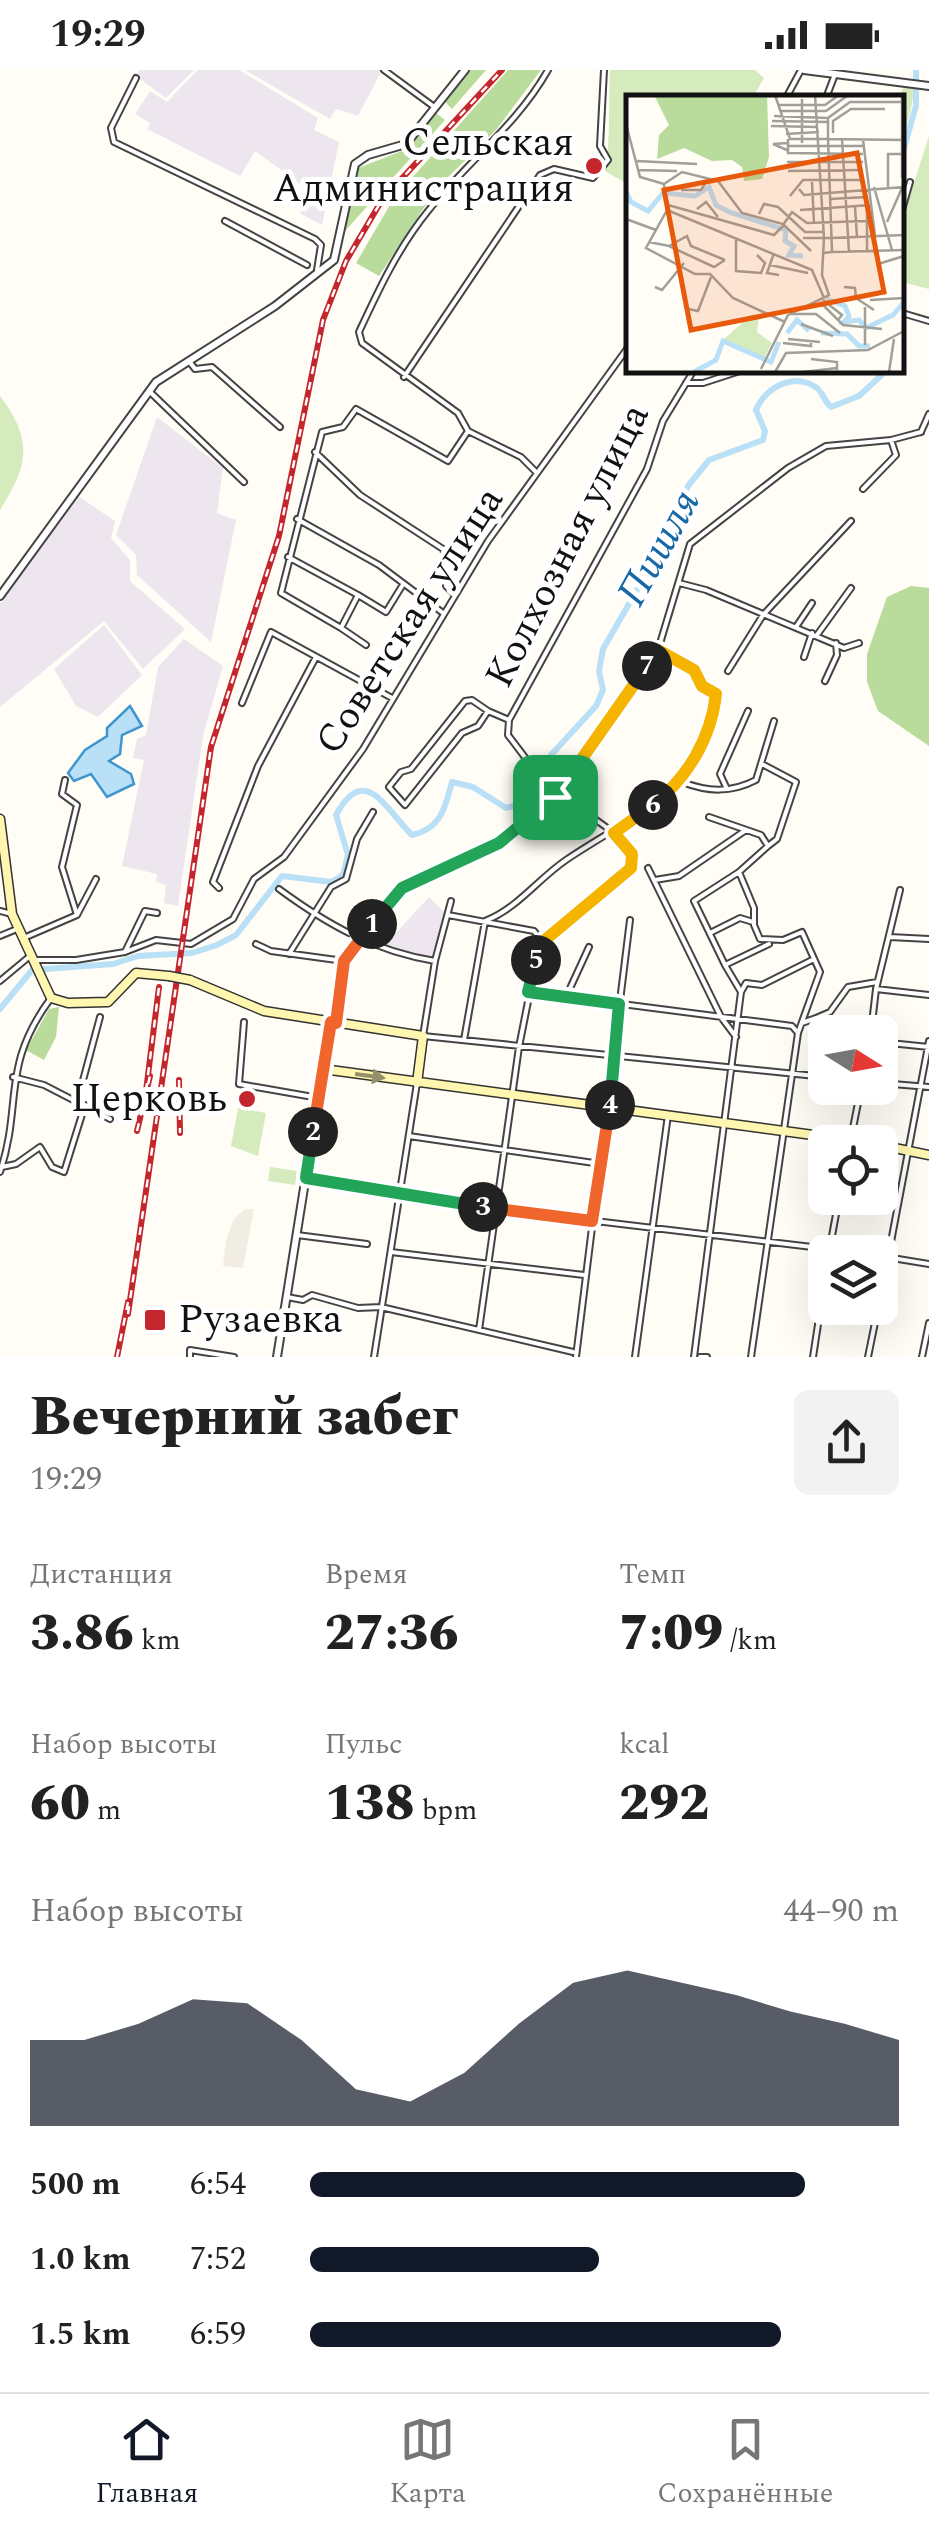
<!DOCTYPE html>
<html lang="ru">
<meta charset="utf-8">
<style>
:root{--surface:#fff;--page:#f2f2f2;--text:#222;--muted:#767676;--line:#e0e0e0;--accent:#111827}
body{margin:0;font-family:Spectral,serif;background:var(--page);color:var(--text);height:100vh;display:flex;flex-direction:column;font-size:38px;white-space:nowrap}
*{box-sizing:border-box;margin:0}
p{font-size:32px;color:var(--muted)}
.icon{flex:none;width:55px;height:55px;fill:none;stroke:currentColor;stroke-width:2;stroke-linecap:round;stroke-linejoin:round}
.map{position:relative;height:1287px;overflow:hidden}
.drawer{display:flex;flex-direction:column;background:var(--surface);flex:1}
.drawer>*{flex:none}
.needle{width:65px;rotate:101deg}
.buttons{position:absolute;left:808px;top:945px;display:grid;gap:20px}
.buttons a{display:grid;place-items:center;width:90px;height:90px;border-radius:15px;background:var(--surface);box-shadow:0 10px 40px #0002;font-size:50px}
.pin{position:absolute;display:grid;place-items:center;width:85px;height:85px;color:#fff;margin:-42px;border-radius:20px;box-shadow:0 5px 15px #0006}
.km{position:absolute;width:50px;height:50px;margin:-25px;border-radius:50%;background:#222;color:#fff;font-size:28px;line-height:50px;text-align:center}
.round{display:grid;place-items:center;flex:none;width:105px;height:105px;border-radius:15px;background:var(--page)}
.summary{display:flex;align-items:center;justify-content:space-between;height:170px;padding:0 30px}
h1{font-size:55px;font-weight:800;line-height:75px}
.figures{display:grid;grid-template-columns:repeat(3,1fr);gap:15px;height:170px;padding:10px 30px}
.figures div{display:grid;align-content:center}
.figures b{font-size:50px;font-weight:800}
.figures small{font-size:28px;font-weight:400}
.figures p{font-size:28px}
.chart{height:280px;padding:20px 30px}
.chart p{display:flex;justify-content:space-between}
.chart svg{width:100%;height:180px;margin-top:10px;fill:var(--accent);opacity:.7}
ul{padding:0 30px;list-style:none;font-size:32px}
li{display:grid;grid-template-columns:160px 120px 1fr;align-items:center;height:75px}
li i{height:25px;border-radius:12px;background:var(--accent)}
.status{display:flex;justify-content:space-between;align-items:center;height:70px;padding:0 50px;background:var(--surface);direction:ltr}
.status svg{height:28px;fill:currentColor}
.tabs{display:flex;justify-content:space-around;align-items:center;height:140px;border-top:2px solid var(--line);background:var(--surface);font-size:28px;color:var(--muted)}
.tabs a{display:grid;justify-items:center;gap:5px}
.tabs .active{color:var(--accent)}
.map>svg:first-child{display:block}
.industrial{fill:#eee6ef}
.green{fill:#d5ebbd}
.forest{fill:#b9dc9c}
.plaza{fill:#f1ede2}
.water{fill:#b9e0f7;stroke:#3f96cf;stroke-width:2.5}
.lines{fill:none;stroke-linecap:round;stroke-linejoin:round}
.river{stroke:#b9e0f7;stroke-width:6}
.minor-casing{stroke:#444;stroke-width:8}
.tertiary-casing{stroke:#444;stroke-width:10}
.secondary-casing{stroke:#333;stroke-width:11}
.minor{stroke:#fff;stroke-width:4}
.tertiary{stroke:#fff;stroke-width:6}
.secondary{stroke:#fff6b0;stroke-width:8}
.rail-casing{stroke:#c4262e;stroke-width:6}
.rail{stroke:#fff;stroke-width:2.5;stroke-dasharray:8;stroke-linecap:butt}
.secondary-bridge-casing{stroke:#333;stroke-width:11;stroke-linecap:butt}
.secondary-bridge{stroke:#fff6b0;stroke-width:8}
.oneway{fill:#948f68}
.split-1-casing{stroke:#fff;stroke-width:20}
.split-2-casing{stroke:#fff;stroke-width:20}
.split-3-casing{stroke:#fff;stroke-width:20}
.split-4-casing{stroke:#fff;stroke-width:20}
.split-5-casing{stroke:#fff;stroke-width:20}
.split-6-casing{stroke:#fff;stroke-width:20}
.split-7-casing{stroke:#fff;stroke-width:20}
.split-8-casing{stroke:#fff;stroke-width:20}
.split-1{stroke:#22a559;stroke-width:12}
.split-2{stroke:#f0652b;stroke-width:12}
.split-3{stroke:#22a559;stroke-width:12}
.split-4{stroke:#f0652b;stroke-width:12}
.split-5{stroke:#22a559;stroke-width:12}
.split-6{stroke:#f5b400;stroke-width:12}
.split-7{stroke:#f5b400;stroke-width:12}
.split-8{stroke:#f5b400;stroke-width:12}
.poi-dot{fill:#c4262e;stroke:#fff;stroke-width:4}
.labels{text-anchor:middle;dominant-baseline:central;stroke-width:10;stroke-linejoin:round;paint-order:stroke}
.poi-label{font-size:40px;fill:#111;stroke:#fff;text-anchor:end}
.street-label{font-size:40px;fill:#111;stroke:#fff}
.water-label{font-size:42px;font-style:italic;fill:#1768a6;stroke:#fff}
.inset-river{fill:none;stroke:#b9e0f7;stroke-width:5}
.inset-road{fill:none;stroke:#a09f9a;stroke-width:2.5}
.view{fill:#e8590c;fill-opacity:0.15;stroke:#e8590c;stroke-width:5}
.inset-edge{fill:none;stroke:#111;stroke-width:5}
</style>
<div class="status"><b>19:29</b><svg viewBox="0 0 49 12"><path d="M0 12V9h3v3zM5 12V6h3v6zM10 12V3h3v9zM15 12V0h3v12zM26 1h20v11H26zM47 4h2v5h-2z"/></svg></div>
<div class="map">
<svg width="929" height="1287" viewBox="0 0 929 1287">
<rect width="100%" height="100%" fill="#fffdf5"/>
<path class="industrial" d="M139,0H194L166,28L136,6Z
M198,0H239L318,48L314,60L339,72L322,155L301,144L302,115L255,81L240,106L147,59L150,53L135,44L150,21L167,32Z
M245,0H382L358,46L336,39L330,49Z
M157,347L223,398L217,443L236,450L211,572L137,505L136,485L116,465Z
M78,426L115,451L111,468L130,490V511L185,559L143,599L104,551L0,637V533Z
M104,555L142,605L98,647L76,636L54,599Z
M184,569L223,596L203,666L178,836L164,833L166,815L156,812L157,804L122,796L144,690L133,688L137,669L146,665L158,597Z
M429,827L446,844L432,887L384,876Z"/>
<path class="green" d="M610,0H755L764,8L753,27L629,28V115L605,101C610,88 609,21 610,0Z
M905,15H914C914,36 905,56 902,75V28H898Z
M929,66V219L902,212V150Z
M0,326C34,371 28,396 0,440Z
M238,1038L266,1043L258,1086L231,1076Z
M270,1097L297,1101L295,1115L268,1111Z"/>
<path class="forest" d="M469,0H486L452,39L445,32Z
M508,0H541L496,60L437,118L379,206L356,193L394,128Z
M436,43L445,50L345,161L358,98L407,79Z
M911,516L929,518V676L878,641L867,612V584L887,527Z
M59,937L56,967L44,990L26,980L49,939Z"/>
<path class="plaza" d="M245,1139H254L243,1198L223,1196L226,1170L234,1149Z"/>
<path class="water" d="M130,636L142,656L122,665L120,684L109,691L131,704L134,714L107,727L91,704L74,711L68,703L85,680L107,666V658Z"/>
<g class="lines">
<path class="river" d="M902,85L916,36V0
M0,939L32,900L113,894L138,886L192,883L217,875L236,865L282,806L331,812L343,805L348,785L336,745C365,691 386,740 412,765C441,759 445,738 452,712L473,717L506,738L525,733L537,721L550,704L551,685L596,636L603,620L599,601L603,579L664,473L688,416L709,390L763,370L765,361L756,340C765,318 794,301 817,318C823,323 824,331 831,337L859,326L887,300"/>
<defs>
<path id="minor" d="M384,0L433,36
M136,8L111,58L114,72L315,169L321,175L317,200
M786,28L801,0
M826,28L834,7
M902,140L910,112
M225,151L307,195
M902,243L929,251
M189,291L195,299L212,297L280,357
M404,307L540,105L554,99L593,108L608,90L600,76L604,0
M686,313H703L743,300
M149,321L244,412
M468,361L458,343L362,273L359,262C379,219 398,178 428,141C467,92 517,55 548,0
M921,362L929,344
M315,382L360,425L443,479L449,501L446,516L454,524
M863,419L896,385L891,370
M297,449L379,495L443,543
M288,487L358,525
M679,513L706,520L844,578L859,573
M402,516L386,542L358,525L341,558L281,523L322,362L343,357L356,339L448,391L468,361L521,387L537,403
M796,557L812,533
M341,558L366,575
M817,565L851,518
M804,587L812,563
M728,601L763,545L851,451
M825,611L837,585L836,573
M242,633L271,562L392,628
M488,641L472,630L465,631L411,699L401,702L389,717L405,735L462,663L478,656L488,641L509,650
M682,712C708,722 731,723 756,710L774,651
M727,719L720,704L748,641
M555,727L508,665L509,650L647,399L663,351L694,300
M709,747L761,765L768,776L777,769L796,712L762,694
M648,798L721,947L736,967
M739,802L754,838V855L760,869L783,870L802,862L820,902L798,963L751,1287
M655,810L679,806L746,760
M219,818L213,812L258,696L316,587
M279,819C328,855 374,881 435,891
M451,831L435,891L423,966L825,1007
M0,841L12,844
M77,845L96,809
M448,845L534,861L542,871
M710,863L740,848L753,852
M0,866L17,859
M26,867L77,845L62,797L77,735L62,724L65,710
M890,867L929,869
M256,874L271,881L344,891
M125,882L145,841L157,843
M289,884L331,817L346,809L357,769L373,742
M37,890H76L125,882L156,870L191,874L233,849L254,809L284,787L363,679L488,471L629,276
M725,895L694,831L739,802L768,776
M0,911L30,886
M876,919L929,925
M529,922L792,956L798,963
M741,922L746,913L762,915L814,889
M741,922L725,895L769,874
M566,927L589,877
M816,948L830,942L848,917L877,912
M244,952L239,1014L319,1028
M337,952L344,891L402,818L499,773L565,719L658,580L690,474L788,398L826,376L891,370L921,362
M802,953L816,948L836,962
M871,962L876,919L900,820
M464,970L485,851C518,838 538,809 566,790C637,742 704,722 716,625L702,615L694,601L658,580
M880,972L929,977
M13,1007L44,1015L110,1049
M880,1013L929,1017
M78,1029L100,947
M409,1066L601,1094
M851,1068L861,1018
M2,1097L16,1094L40,1077L52,1097L64,1102L85,1035
M0,1102C23,1033 0,997 51,928
M306,1108L495,1139L854,1182
M297,1165L367,1174
M391,1182L584,1205
M829,1182L839,1128
M880,1186L929,1194
M287,1227L303,1230L312,1225L358,1238L381,1237L573,1282
M880,1230L929,971
M479,1260L519,977L539,876L586,841L633,794L624,770L560,724
M190,1287V1280L234,1287
M374,1287L417,1013
M576,1287L630,850
M635,1287L668,1045
M694,1287L741,922
M700,1287H707
M813,1287L825,1209
M868,1287L878,1238
M922,1287L929,1253"/>
<path id="tertiary" d="M804,0L929,16
M0,526L156,312L275,236L334,190L355,94L368,85L406,74L465,0
M277,1287L323,999"/>
<path id="secondary" d="M0,749L12,844L51,928L68,933L108,932L136,903L169,906
M190,910L264,941L423,966L417,1013
M331,952L323,999L865,1072
M880,1075L929,1085"/>
</defs>
<use href="#minor" class="minor-casing"/>
<use href="#tertiary" class="tertiary-casing"/>
<use href="#secondary" class="secondary-casing"/>
<use href="#minor" class="minor"/>
<use href="#tertiary" class="tertiary"/>
<use href="#secondary" class="secondary"/>
<defs>
<path id="rail" d="M179,1010L180,1063
M146,1021L159,917
M137,1061L150,1006
M128,1244L211,677L279,466L323,250L346,191L382,130L502,0
M117,1287L128,1232"/>
</defs>
<use href="#rail" class="rail-casing"/>
<use href="#rail" class="rail"/>
<defs>
<path id="secondary-bridge" d="M169,906L190,910"/>
</defs>
<use href="#secondary-bridge" class="secondary-bridge-casing"/>
<use href="#secondary-bridge" class="secondary-bridge"/>
</g>
<defs><path id="oneway-solid" d="M-6-.8H1V-3.2L6.5 0L1 3.2V.8H-6Z" transform="scale(2.5)"/></defs>
<use class="oneway" href="#oneway-solid" transform="translate(370 1006) rotate(8)"/>
<g class="lines">
<defs>
<path id="split-1" d="M372,854L402,818L499,773L555,727"/>
<path id="split-2" d="M313,1062L331,952L336,953L344,891L372,854"/>
<path id="split-3" d="M313,1062L306,1108L483,1137"/>
<path id="split-4" d="M483,1137L592,1151L610,1035"/>
<path id="split-5" d="M536,890L528,922L619,934L610,1035"/>
<path id="split-6" d="M536,890L545,870L631,798L632,784L614,763L653,735"/>
<path id="split-7" d="M647,596L658,580L694,600L702,616L716,624C711,669 687,708 653,735"/>
<path id="split-8" d="M555,727L647,596"/>
</defs>
<use href="#split-1" class="split-1-casing"/>
<use href="#split-2" class="split-2-casing"/>
<use href="#split-3" class="split-3-casing"/>
<use href="#split-4" class="split-4-casing"/>
<use href="#split-5" class="split-5-casing"/>
<use href="#split-6" class="split-6-casing"/>
<use href="#split-7" class="split-7-casing"/>
<use href="#split-8" class="split-8-casing"/>
<use href="#split-1" class="split-1"/>
<use href="#split-2" class="split-2"/>
<use href="#split-3" class="split-3"/>
<use href="#split-4" class="split-4"/>
<use href="#split-5" class="split-5"/>
<use href="#split-6" class="split-6"/>
<use href="#split-7" class="split-7"/>
<use href="#split-8" class="split-8"/>
</g>
<g class="poi-dot">
<circle cx="594" cy="96" r="10"/>
<circle cx="247" cy="1029" r="10"/>
<rect x="143" y="1238" width="24" height="24" rx="5"/>
</g>
<g class="labels">
<g class="poi-label">
<text x="574" y="73">Сельская<tspan x="574" dy="46">Администрация</tspan></text>
<text x="227" y="1029">Церковь</text>
<text x="178" y="1250" text-anchor="start">Рузаевка</text>
</g>
<g class="street-label">
<text transform="translate(568 476) rotate(-63)">Колхозная улица</text>
<text transform="translate(410 551) rotate(-57)">Советская улица</text>
</g>
<g class="water-label">
<text transform="translate(659 478) rotate(-61)">Пишля</text>
</g>
</g>
<g transform="translate(626 25)">
<rect width="278" height="278" fill="#fffdf5"/>
<path d="M125,220L133,223L131,237L146,248L138,263L98,244Z" fill="#d5ebbd"/>
<path d="M28,0H141L143,62L136,84L118,86L116,72L106,65L86,66L58,53L31,64L33,40L43,30Z" fill="#b9dc9c"/>
<path class="inset-river" d="M0,96L5,107L22,116L37,98L69,101L83,92L90,110L103,117L160,135L159,146L168,151L163,160L177,161M200,204L219,211L223,221L218,227L233,225L240,233L267,220L278,207M161,238L171,225L183,236M195,238L221,239L233,251H244M68,277L90,265L97,246L145,267L153,247"/>
<path class="inset-road" d="M149,0L164,44H202V23L224,7H278M160,0H203M276,0V83M176,4V48M152,10H199L213,0M154,16H200L221,1L241,0M148,21L202,23M146,26L202,27M0,29L14,82L38,89M145,31L190,32M207,38V26L225,14H259M160,39L193,37M162,44V58L237,59M216,44L223,157M237,45L249,141M162,51H237M161,55L147,49L162,48M11,66L71,69M161,67H237M13,75L51,76M162,76L237,75M92,86L116,118L157,129L185,156M186,87L188,129M38,89L41,115L20,153L69,179H84L107,203L159,227M38,89L56,77L92,86M248,92L266,155M262,92V59H276M173,94L178,100L278,92M55,95H75L82,84M164,101L177,85H238M204,104L241,102M42,110L148,140L158,130M241,111V156M229,112L231,142M71,114L80,107L92,122M41,115L186,175L198,203M174,115L244,110M133,119L138,109L152,112L179,137H197M0,124L30,135M261,127L276,93M157,130L166,117L181,128L240,126M110,143V176L135,178L139,168L131,160M177,143H198L189,0M205,143L278,140M23,147L43,151L61,141L65,151L99,165M43,151L88,172L99,165M251,156L252,169L278,161M206,157L278,155M148,158L141,178L153,180M198,158L206,157L202,44L278,45M144,170L182,178M29,192L36,195L58,168M218,192L229,193L230,203L248,215M197,205L216,220L212,225M244,205L278,203M194,207L217,230L256,234M239,212V250M62,214L72,216L85,182M163,219H190L214,238M175,229L207,241M162,244L194,247M157,248L185,251V246M185,264L211,267V275M135,274L162,220L203,200L196,180L198,143H205M149,277L160,258L242,255L278,236M177,277L211,273M263,277L268,244"/>
<path class="view" d="M231,58L258,197L65,235L38,95Z"/>
<rect width="278" height="278" class="inset-edge"/>
</g>
</svg>
<div class="buttons">
<a><svg class="needle" viewBox="-14 -14 28 28"><path d="M0-13l5 13h-10z" fill="#e53935"/><path d="M0 13l5-13h-10z" fill="#767676"/></svg></a>
<a><svg class="icon" aria-label="locate" viewBox="0 0 24 24"><circle cx="12" cy="12" r="6"/><path d="M12 2v4M12 18v4M2 12h4M18 12h4"/></svg></a>
<a><svg class="icon" aria-label="layers" viewBox="0 0 24 24"><path d="M12 4l9 5-9 5-9-5zM3 14l9 5 9-5"/></svg></a>
</div>
<div class="pin" style="left:555px;top:727px;background:#1e9e55"><svg class="icon" aria-label="arrive" viewBox="0 0 24 24"><path d="M6 21V4h12l-3 4 3 4H6"/></svg></div>
<b class="km" style="left:372px;top:854px">1</b>
<b class="km" style="left:313px;top:1062px">2</b>
<b class="km" style="left:483px;top:1137px">3</b>
<b class="km" style="left:610px;top:1035px">4</b>
<b class="km" style="left:536px;top:890px">5</b>
<b class="km" style="left:653px;top:735px">6</b>
<b class="km" style="left:647px;top:596px">7</b>
</div>
<section class="drawer">
<div class="summary"><div><h1>Вечерний забег</h1><p>19:29</p></div><a class="round"><svg class="icon" aria-label="share" viewBox="0 0 24 24"><path d="M12 15V3M7 8l5-5 5 5M5 13v7h14v-7"/></svg></a></div>
<div class="figures">
<div><p>Дистанция</p><b>3.86<small> km</small></b></div>
<div><p>Время</p><b>27:36</b></div>
<div><p>Темп</p><b>7:09<small> /km</small></b></div>
</div>
<div class="figures">
<div><p>Набор высоты</p><b>60<small> m</small></b></div>
<div><p>Пульс</p><b>138<small> bpm</small></b></div>
<div><p>kcal</p><b>292</b></div>
</div>
<div class="chart"><p><span>Набор высоты</span>44–90 m</p>
<svg viewBox="0 0 160 44" preserveAspectRatio="none"><path d="M0 44V23L10 23L20 19L30 13L40 14L50 23L60 35L70 38L80 31L90 19L100 9L110 6L120 9L130 12L140 16L150 19L160 23V44z"/></svg>
</div>
<ul>
<li><b>500 m</b>6:54<i style="width:84%"></i></li>
<li><b>1.0 km</b>7:52<i style="width:49%"></i></li>
<li><b>1.5 km</b>6:59<i style="width:80%"></i></li>
</ul>
</section>
<nav class="tabs">
<a class="active"><svg class="icon" aria-label="home" viewBox="0 0 24 24"><path d="M3 11l9-7 9 7M6 9v11h12V9"/></svg>Главная</a>
<a><svg class="icon" aria-label="map" viewBox="0 0 24 24"><path d="M3 6l6-2 6 2 6-2v14l-6 2-6-2-6 2zM9 4v14M15 6v14"/></svg>Карта</a>
<a><svg class="icon" aria-label="saved" viewBox="0 0 24 24"><path d="M7 4h10v16l-5-4-5 4z"/></svg>Сохранённые</a>
</nav>
